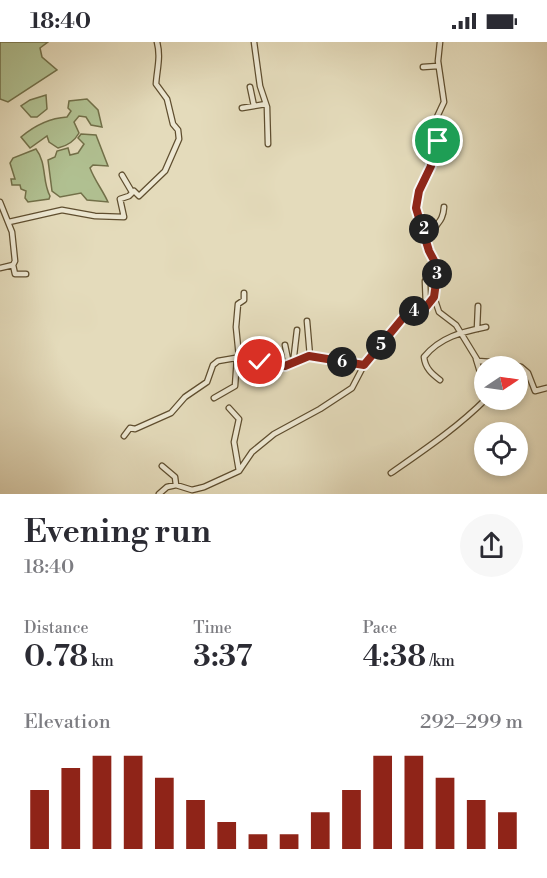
<!DOCTYPE html>
<meta charset="utf-8">
<style>
:root{--surface:#fff;--page:#f7f7f7;--text:#2b2b33;--muted:#7c7c81;--accent:#8f2418}
body{margin:0;font-family:"Libre Bodoni",serif;background:var(--page);color:var(--text);height:100vh;display:flex;flex-direction:column;font-size:22px;white-space:nowrap}
*{box-sizing:border-box;margin:0}
p{font-size:20px;color:var(--muted)}
.icon{flex:none;width:33px;height:33px;fill:none;stroke:currentColor;stroke-width:2;stroke-linecap:round;stroke-linejoin:round}
.map{position:relative;height:452px;overflow:hidden}
.drawer{display:flex;flex-direction:column;background:var(--surface);flex:1}
.drawer>*{flex:none}
.needle{width:39px;rotate:77deg}
.fabs{position:absolute;left:474px;top:314px;display:grid;gap:12px}
.fabs a{display:grid;place-items:center;width:54px;height:54px;border-radius:50%;background:var(--surface);box-shadow:0 3px 9px #0003;font-size:30px}
.pin{position:absolute;display:grid;place-items:center;width:51px;height:51px;color:#fff;margin:-26px;border:3px solid #fff;border-radius:50%;box-shadow:0 2px 6px #0007}
.km{position:absolute;width:30px;height:30px;margin:-15px;border-radius:50%;background:#222;color:#fff;font-size:16px;line-height:30px;text-align:center}
.round{display:grid;place-items:center;flex:none;width:63px;height:63px;border-radius:32px;background:var(--page)}
.head{display:flex;align-items:center;justify-content:space-between;height:102px;padding:0 24px}
h1{font-size:33px;font-weight:600;line-height:45px}
.metrics{display:grid;grid-template-columns:repeat(3,1fr);gap:9px;height:102px;padding:6px 24px}
.metrics div{display:grid;align-content:center}
.metrics b{font-size:30px;font-weight:600}
.metrics small{font-size:16px;font-weight:400}
.metrics p{font-size:16px}
.chart{height:168px;padding:12px 24px}
.chart p{display:flex;justify-content:space-between}
.chart svg{width:100%;height:108px;margin-top:6px;stroke:var(--accent);stroke-width:6}
.status{display:flex;justify-content:space-between;align-items:center;height:42px;padding:0 30px;background:var(--surface);direction:ltr}
.status svg{height:16px;fill:currentColor}
.map>svg:first-child{display:block}
.green{fill:#b1c192;stroke:#727049;stroke-width:1.5}
.lines{fill:none;stroke-linecap:round;stroke-linejoin:round}
.minor-casing{stroke:#5f4e2f;stroke-width:7}
.minor{stroke:#ede8d3;stroke-width:4.5}
.route-casing{stroke:#fff;stroke-width:12}
.route{stroke:#8f2418;stroke-width:8}
</style>
<div class="status"><b>18:40</b><svg viewBox="0 0 49 12"><path d="M0 12V9h3v3zM5 12V6h3v6zM10 12V3h3v9zM15 12V0h3v12zM26 1h20v11H26zM47 4h2v5h-2z"/></svg></div>
<div class="map">
<svg width="547" height="452" viewBox="0 0 547 452">
<rect width="100%" height="100%" fill="#e4dbbb"/>
<filter id="stains"><feTurbulence type="fractalNoise" baseFrequency=".00333" numOctaves="4"/><feColorMatrix values="0 0 0 0 .2 0 0 0 0 .09 0 0 0 0 .02 0 0 0 .5 -.17"/></filter>
<radialGradient id="worn" r=".72"><stop offset=".6" stop-color="#630" stop-opacity="0"/><stop offset="1" stop-color="#630" stop-opacity=".3"/></radialGradient>
<path class="green" d="M0,0H48L40,6L42,15L57,28L8,60L0,57Z
M46,53L47,67L37,75H31L21,64L30,58Z
M87,57L98,68L102,85L91,83L86,75L79,74L74,80L79,91C74,100 67,104 58,106L49,100L47,94L30,106L21,95C34,84 51,76 67,75L71,69L68,66L69,59Z
M81,92L96,93L108,124L93,123L90,126C95,139 102,147 108,160L87,158L81,151L60,155L52,149L48,118L55,115L57,109L68,106L70,113L78,111L84,102L78,96Z
M36,107C47,121 42,140 50,154L49,157L28,160L25,156L26,149L21,147L20,143H12L11,137H15L10,121L13,116Z"/>
<g class="lines">
<defs>
<path id="minor" d="M254,0L260,44L267,65L268,102
M423,25L438,24
M250,45L254,64
M242,66L266,62
M431,103L441,97L450,81
M122,133L132,150
M0,160L12,190L15,219L13,223L0,226
M9,180L62,168L95,174L124,175L120,157L129,154L134,149L139,154L165,129L179,97L178,88L173,82L167,57L156,42C157,27 161,15 157,0
M426,195L433,192C434,181 443,182 444,165
M13,223L15,232H26
M425,239L426,265
M434,255L439,270L456,283L478,319L505,321L521,325L528,331L535,349L547,346
M307,279L310,314
M477,287L478,264
M285,303L289,323
M239,315L236,285L238,262L244,258V251
M476,317L484,343
M293,322L297,288
M440,338C432,332 425,326 424,315C440,295 462,290 486,285
M214,356L235,344L237,316
M229,366L239,377L234,400L239,429
M124,394L130,386L135,387L171,371L185,355L207,340L213,323L218,319L247,314L260,320L283,324L310,314L364,323
M162,424L175,435L176,443
M391,431C424,408 457,386 486,357
M159,452L167,445L176,443L192,448L204,445L239,429L252,410L274,392L320,367L352,346L364,323L407,271L426,265L434,255L438,226L429,209L416,166L419,149L431,124V103L437,75L444,60L438,19L440,0"/>
</defs>
<use href="#minor" class="minor-casing"/>
<use href="#minor" class="minor"/>
</g>
<g class="lines">
<defs>
<path id="route" d="M260,320L285,324L309,314L364,323L407,271L426,265L434,255L438,226L429,209L416,166L419,149L431,124V103L438,99"/>
</defs>
<use href="#route" class="route-casing"/>
<use href="#route" class="route"/>
</g>
<rect width="100%" height="100%" filter="url(#stains)"/>
<rect width="100%" height="100%" fill="url(#worn)"/>
</svg>
<div class="fabs">
<a><svg class="needle" viewBox="-14 -14 28 28"><path d="M0-13l5 13h-10z" fill="#e53935"/><path d="M0 13l5-13h-10z" fill="#7c7c81"/></svg></a>
<a><svg class="icon" aria-label="locate" viewBox="0 0 24 24"><circle cx="12" cy="12" r="6"/><path d="M12 2v4M12 18v4M2 12h4M18 12h4"/></svg></a>
</div>
<div class="pin" style="left:438px;top:99px;background:#1e9e55"><svg class="icon" aria-label="arrive" viewBox="0 0 24 24"><path d="M6 21V4h12l-3 4 3 4H6"/></svg></div>
<div class="pin" style="left:260px;top:320px;background:#d93025"><svg class="icon" aria-label="check" viewBox="0 0 24 24"><path d="M5 12l5 5 9-10"/></svg></div>
<b class="km" style="left:424px;top:187px">2</b>
<b class="km" style="left:437px;top:232px">3</b>
<b class="km" style="left:414px;top:269px">4</b>
<b class="km" style="left:381px;top:303px">5</b>
<b class="km" style="left:342px;top:320px">6</b>
</div>
<section class="drawer">
<div class="head"><div><h1>Evening run</h1><p>18:40</p></div><a class="round"><svg class="icon" aria-label="share" viewBox="0 0 24 24"><path d="M12 15V3M7 8l5-5 5 5M5 13v7h14v-7"/></svg></a></div>
<div class="metrics">
<div><p>Distance</p><b>0.78<small> km</small></b></div>
<div><p>Time</p><b>3:37</b></div>
<div><p>Pace</p><b>4:38<small> /km</small></b></div>
</div>
<div class="chart"><p><span>Elevation</span>292–299 m</p>
<svg viewBox="0 0 160 44" preserveAspectRatio="none"><path d="M5 44V20M15 44V11M25 44V6M35 44V6M45 44V15M55 44V24M65 44V33M75 44V38M85 44V38M95 44V29M105 44V20M115 44V6M125 44V6M135 44V15M145 44V24M155 44V29"/></svg>
</div>
</section>
